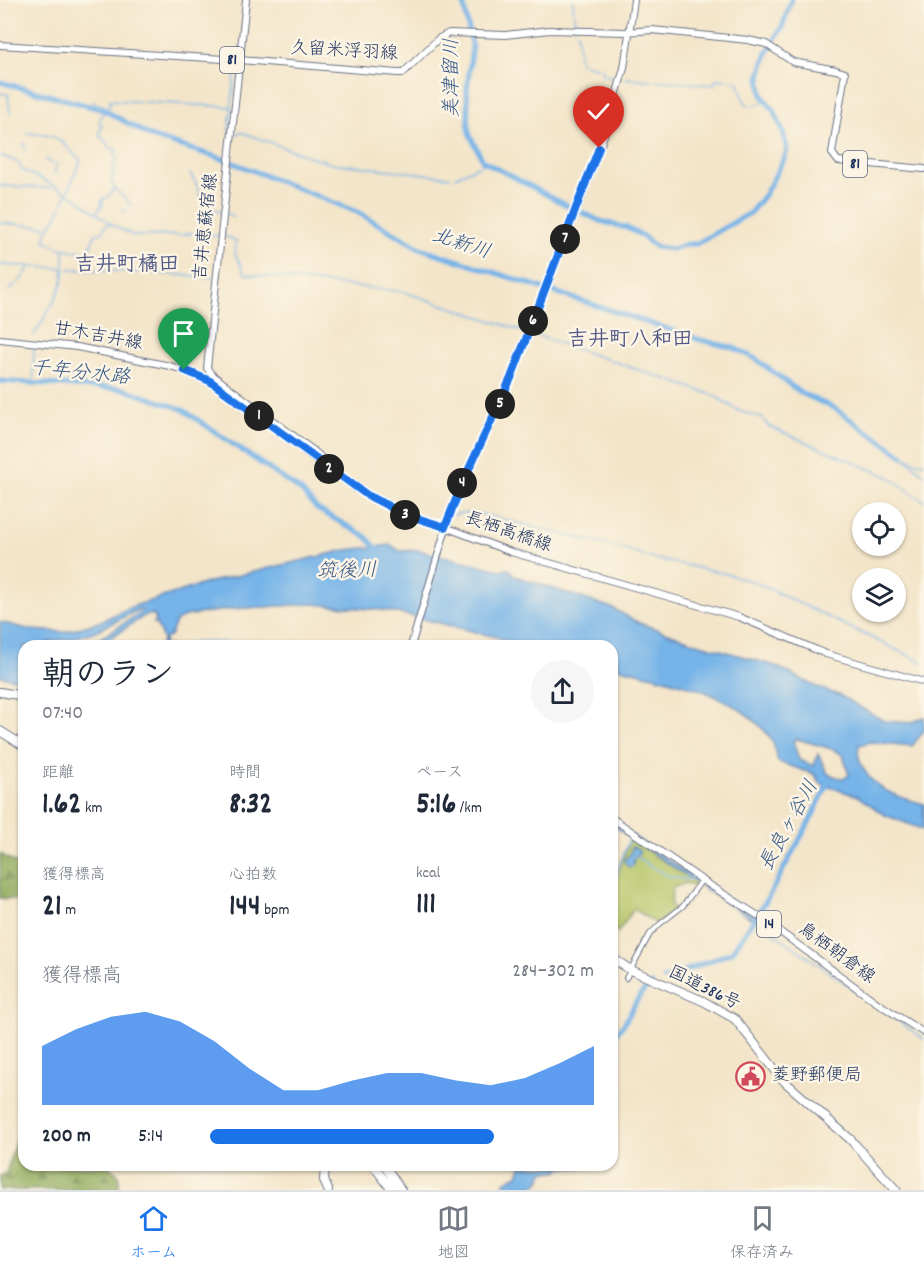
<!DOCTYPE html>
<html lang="ja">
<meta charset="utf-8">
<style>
:root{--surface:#fff;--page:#f6f6f7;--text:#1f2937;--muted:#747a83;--line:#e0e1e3;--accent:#1a73e8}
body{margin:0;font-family:Dekko,"Klee One",sans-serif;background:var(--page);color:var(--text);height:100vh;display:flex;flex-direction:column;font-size:22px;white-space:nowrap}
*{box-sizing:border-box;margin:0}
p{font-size:20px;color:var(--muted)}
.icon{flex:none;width:33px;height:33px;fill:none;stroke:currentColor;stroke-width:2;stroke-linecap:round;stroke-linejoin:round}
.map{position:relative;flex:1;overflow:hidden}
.drawer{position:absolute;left:18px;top:640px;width:600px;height:531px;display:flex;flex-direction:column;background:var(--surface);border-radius:18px;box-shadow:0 2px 4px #0004}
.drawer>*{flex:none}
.tools{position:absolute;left:852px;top:502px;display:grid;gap:12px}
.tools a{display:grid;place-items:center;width:54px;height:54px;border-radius:50%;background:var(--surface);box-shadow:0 2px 4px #0004;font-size:30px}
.pin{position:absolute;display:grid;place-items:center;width:51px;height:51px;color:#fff;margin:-62px -26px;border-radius:50% 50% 50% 0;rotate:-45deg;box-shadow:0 0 6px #0007}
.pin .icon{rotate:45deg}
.km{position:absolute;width:30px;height:30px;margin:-15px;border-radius:50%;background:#222;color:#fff;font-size:16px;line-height:30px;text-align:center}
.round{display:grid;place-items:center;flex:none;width:63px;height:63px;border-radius:32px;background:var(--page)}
.headline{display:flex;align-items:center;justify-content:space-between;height:102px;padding:0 24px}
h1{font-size:33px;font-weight:700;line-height:45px}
.stats{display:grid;grid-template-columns:repeat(3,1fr);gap:9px;height:102px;padding:6px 24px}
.stats div{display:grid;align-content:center}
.stats b{font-size:30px;font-weight:700}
.stats small{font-size:16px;font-weight:400}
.stats p{font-size:16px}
.chart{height:168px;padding:12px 24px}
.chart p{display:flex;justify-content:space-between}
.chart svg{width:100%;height:108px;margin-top:6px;fill:var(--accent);opacity:.7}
ul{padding:0 24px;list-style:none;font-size:20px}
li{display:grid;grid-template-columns:96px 72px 1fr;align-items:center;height:45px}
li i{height:15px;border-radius:8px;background:var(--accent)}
.tabs{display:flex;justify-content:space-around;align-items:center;height:84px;border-top:2px solid var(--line);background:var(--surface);font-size:16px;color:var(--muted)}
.tabs a{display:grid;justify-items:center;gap:3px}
.tabs .current{color:var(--accent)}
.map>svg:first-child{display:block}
.forest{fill:url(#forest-firs);stroke:#566c5d;stroke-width:1.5}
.park{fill:#b6c567;stroke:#687a62;stroke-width:1.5}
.water{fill:#75b3e8;stroke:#4871a3;stroke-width:1.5;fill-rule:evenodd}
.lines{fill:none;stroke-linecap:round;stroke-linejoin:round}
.stream{stroke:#75b3e8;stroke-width:1.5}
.river{stroke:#75b3e8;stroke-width:5}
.minor-casing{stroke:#676f83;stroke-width:6}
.major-casing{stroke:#676f83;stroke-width:8}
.highway-casing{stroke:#676f83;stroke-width:10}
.minor{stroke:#fff;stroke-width:4}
.major{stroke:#fff;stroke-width:6}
.highway{stroke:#fff;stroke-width:8}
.route-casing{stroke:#fff;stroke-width:12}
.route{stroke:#1a73e8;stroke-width:8}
.labels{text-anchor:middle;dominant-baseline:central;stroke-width:5;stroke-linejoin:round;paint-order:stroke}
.shield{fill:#fcf5e5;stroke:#5e6a86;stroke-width:1.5}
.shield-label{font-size:16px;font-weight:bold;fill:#1b2f5e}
.street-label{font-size:18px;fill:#1b2f5e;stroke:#fcf5e5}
.poi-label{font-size:18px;fill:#1b2f5e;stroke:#fcf5e5;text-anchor:start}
.water-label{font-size:20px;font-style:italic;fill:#365787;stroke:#fcf5e5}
.quarter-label{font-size:21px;font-weight:bold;fill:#525987;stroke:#fcf5e5}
</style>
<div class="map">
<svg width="924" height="1190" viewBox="0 0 924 1190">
<defs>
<pattern id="forest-firs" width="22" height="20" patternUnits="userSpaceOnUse" patternTransform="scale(1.5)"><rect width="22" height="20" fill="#90aa5c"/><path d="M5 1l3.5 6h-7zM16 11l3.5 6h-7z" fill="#758b4f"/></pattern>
</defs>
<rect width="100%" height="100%" fill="#fcf5e5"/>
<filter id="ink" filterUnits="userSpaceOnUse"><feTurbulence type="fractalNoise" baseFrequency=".0167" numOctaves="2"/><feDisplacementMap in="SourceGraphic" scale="12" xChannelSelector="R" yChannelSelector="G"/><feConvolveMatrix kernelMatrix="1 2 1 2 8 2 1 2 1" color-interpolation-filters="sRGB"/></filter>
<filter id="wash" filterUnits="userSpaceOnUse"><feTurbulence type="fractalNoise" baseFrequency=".008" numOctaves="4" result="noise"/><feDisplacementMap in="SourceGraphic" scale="24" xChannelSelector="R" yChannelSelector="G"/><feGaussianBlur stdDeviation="1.35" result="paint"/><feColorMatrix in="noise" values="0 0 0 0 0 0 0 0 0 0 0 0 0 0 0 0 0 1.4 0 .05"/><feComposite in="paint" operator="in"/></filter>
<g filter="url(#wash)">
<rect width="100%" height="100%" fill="#f3e5c9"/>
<path class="forest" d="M0,854L24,867V901L0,898Z
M24,1113V1166H108L119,1175V1190H0V1176L6,1173Z"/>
<path class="park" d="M630,839L697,883L694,887L686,883L672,888L671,906L675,910L657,924L634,909L618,932L612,928V899L615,897L616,877Z"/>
<path class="water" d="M391,545L400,551L418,550L500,570L509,569L515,576L612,608L639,623L697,643L775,666L819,688L841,696L884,721L911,723L924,717V731L912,746L871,742L859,745C857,755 859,759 863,768C875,791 901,798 924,804V830L885,815L857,796L821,784L814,774L778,762C776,755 775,745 771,739C737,691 665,679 612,666V646H520L500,638L406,615L382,610L312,604L231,609L185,616L176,622L170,636L165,638L164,646H172H160L163,640L157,625L154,623L156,618L152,614L144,616L98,646H88L137,615L142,611L140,609L96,631L70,639L48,642L54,646H24V681L0,676V622L31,630L65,632L99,622L131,607L210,582L346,550ZM797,739L832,749L843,755L849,775L843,779L828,774L818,754L814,766L799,760L793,741Z
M612,821L699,881L697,883L612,825Z
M632,847L638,849L640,852L634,858L633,866L628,867L624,860L630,855Z
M703,884L758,918L755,921L701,886Z
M521,1166H593C581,1172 571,1165 558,1169V1171L542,1172C543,1190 517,1190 501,1190L506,1181L518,1175Z"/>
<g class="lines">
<path class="stream" d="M573,0L575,28
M577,32L580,63L603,69L602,75L620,77
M625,78L714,85L716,79L738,81L744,100L747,105L754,106L765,102
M0,93L8,94L10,113
M93,102L109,108L110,100L231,107
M100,120L104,110
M229,131L236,64
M27,133C37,134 47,134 56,138C65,143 72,154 81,160L58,214L46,233L45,240L59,248L88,253L95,235L102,232L106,225L110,224
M236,134L241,132L319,160L324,159L323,162L450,177
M24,143L25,149
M0,155L19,163L22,170L55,186L78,199L111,224L134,236L183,235L192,233L220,236
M45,160L53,164
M56,165L57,164
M54,173L56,167
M190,174L197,185L203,205L221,212
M455,177L485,163
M0,186L51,188
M115,189L130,203V206
M97,212L103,204L101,203L104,198L106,199L115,188L111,180L114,174L112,171L118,157L115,154L116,149H112L99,135L102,125L99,122
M123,212L127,209
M226,213L234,217
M0,223L49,227
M225,236L236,241L235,253L245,274L404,292L526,332
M0,265L30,266L21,280L9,290
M64,265V250
M32,267L65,268
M69,269L142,272
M144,272L214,278
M532,334L713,395L739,411L762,418L768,426L889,477L924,501
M34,335C44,318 65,289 64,269
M33,383L34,344
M903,456L924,474
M907,458L916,462L924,463
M454,515L460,513H477L635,552L647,557L727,574L755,582L924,663
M176,646C206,638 236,644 267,646
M638,858C655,869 671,881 691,879
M612,899L614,897C615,873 621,860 630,838
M757,921L924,1039"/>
<path class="river" d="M463,0L472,47L467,89L469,133L483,161L562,203L600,221L627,228L641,235L656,247L672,249L687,244H696L750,213L765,194L784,159L787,150L783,131L774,111L762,95L760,75L767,53L783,25L791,0
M0,82L104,110L152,137L226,160L357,212L420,248L701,340L734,348L756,359L801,393L834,408L903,456
M0,381L123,389L182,409L301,491L317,509L365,536L380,551
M664,979L732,952L766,901L812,817L829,781
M612,1037C631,1022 633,996 652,984"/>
</g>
</g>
<g filter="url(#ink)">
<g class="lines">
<defs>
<path id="minor" d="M626,978L650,934L660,924L683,906L702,880"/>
<path id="major" d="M246,0L207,368L211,374L315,452L355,488L404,514L445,527L511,552L739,617L826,654L924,682
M0,45L240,60L397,73H403L438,39L449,33L505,35L550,30L625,32L652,30L748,40L766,44L793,62L836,70L845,73L832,153L838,161L924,169
M0,339L77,347L170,366L196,374L210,381L240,402L323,465
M411,646L452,508L511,377L583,194L607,127L624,68L634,0
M612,818L702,880L760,917L876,1002L924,1033"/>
<path id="highway" d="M0,692L24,696
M0,731L24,746
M612,958L631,970L703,1001L735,1019L784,1081L850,1139L896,1190
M325,1166L324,1180L328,1190
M374,1166L392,1190
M385,1166L401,1190"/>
</defs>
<use href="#minor" class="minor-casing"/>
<use href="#major" class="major-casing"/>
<use href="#highway" class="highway-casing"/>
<use href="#minor" class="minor"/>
<use href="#major" class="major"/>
<use href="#highway" class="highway"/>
</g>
</g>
<g class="lines" filter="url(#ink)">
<defs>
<path id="route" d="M184,370L210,381L367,495L404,514L445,527L462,484L511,378L599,148"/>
</defs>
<use href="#route" class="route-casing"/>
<use href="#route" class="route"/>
</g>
<defs>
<symbol id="civic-ring" viewBox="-11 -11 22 22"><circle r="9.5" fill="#fcf5e5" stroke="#d1495b" stroke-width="1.5"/><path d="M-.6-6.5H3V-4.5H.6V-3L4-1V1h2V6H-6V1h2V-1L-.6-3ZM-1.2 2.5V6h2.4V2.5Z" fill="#d1495b"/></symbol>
</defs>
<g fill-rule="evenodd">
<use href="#civic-ring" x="734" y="1060" width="33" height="33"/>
</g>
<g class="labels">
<g class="shield">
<rect x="220" y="47" width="24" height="26" rx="4.5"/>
<rect x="843" y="151" width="24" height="26" rx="4.5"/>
<rect x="757" y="911" width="24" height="26" rx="4.5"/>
</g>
<g class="shield-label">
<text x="232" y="60">81</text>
<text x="855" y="164">81</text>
<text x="769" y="924">14</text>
</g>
<g class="street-label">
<text transform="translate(344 52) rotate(3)">久留米浮羽線</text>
<text transform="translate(207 227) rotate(-84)">吉井恵蘇宿線</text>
<text transform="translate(98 337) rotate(10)">甘木吉井線</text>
<text transform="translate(508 533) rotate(19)">長栖高橋線</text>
<text transform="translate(836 954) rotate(36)">鳥栖朝倉線</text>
<text transform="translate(704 989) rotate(26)">国道386号</text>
</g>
<g class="poi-label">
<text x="772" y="1076">菱野郵便局</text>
</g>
<g class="water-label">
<text transform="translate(453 78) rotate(-90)">美津留川</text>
<text transform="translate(461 245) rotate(18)">北新川</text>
<text transform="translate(80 374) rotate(6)">千年分水路</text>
<text transform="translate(347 572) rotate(-1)">筑後川</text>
<text transform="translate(790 826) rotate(-61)">長良ヶ谷川</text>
</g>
<g class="quarter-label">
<text x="127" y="266">吉井町橘田</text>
<text x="630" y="341">吉井町八和田</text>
</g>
</g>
</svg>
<div class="tools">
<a><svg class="icon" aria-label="locate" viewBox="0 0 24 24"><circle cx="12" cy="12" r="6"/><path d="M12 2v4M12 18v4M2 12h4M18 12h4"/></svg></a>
<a><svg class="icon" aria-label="layers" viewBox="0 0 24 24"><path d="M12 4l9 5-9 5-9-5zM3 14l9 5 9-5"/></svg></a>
</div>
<div class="pin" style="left:184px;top:370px;background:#1e9e55"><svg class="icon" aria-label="arrive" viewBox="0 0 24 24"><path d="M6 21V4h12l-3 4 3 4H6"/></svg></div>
<div class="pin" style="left:599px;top:148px;background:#d93025"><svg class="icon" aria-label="check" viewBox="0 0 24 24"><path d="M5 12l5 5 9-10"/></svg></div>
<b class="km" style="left:259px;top:416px">1</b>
<b class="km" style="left:329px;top:469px">2</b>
<b class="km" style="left:405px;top:515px">3</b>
<b class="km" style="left:462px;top:483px">4</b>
<b class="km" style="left:500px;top:404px">5</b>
<b class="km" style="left:533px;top:321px">6</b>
<b class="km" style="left:565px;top:239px">7</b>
<section class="drawer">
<div class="headline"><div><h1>朝のラン</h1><p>07:40</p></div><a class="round"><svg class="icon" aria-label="share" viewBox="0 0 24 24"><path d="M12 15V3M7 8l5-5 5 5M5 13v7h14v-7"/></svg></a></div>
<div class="stats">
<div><p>距離</p><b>1.62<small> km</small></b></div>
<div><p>時間</p><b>8:32</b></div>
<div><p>ペース</p><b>5:16<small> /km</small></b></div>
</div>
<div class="stats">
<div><p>獲得標高</p><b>21<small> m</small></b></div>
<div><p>心拍数</p><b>144<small> bpm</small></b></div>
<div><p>kcal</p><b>111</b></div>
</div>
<div class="chart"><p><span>獲得標高</span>284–302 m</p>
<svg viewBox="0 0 160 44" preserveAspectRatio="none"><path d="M0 44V20L10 13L20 8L30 6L40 10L50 18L60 29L70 38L80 38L90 34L100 31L110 31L120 34L130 36L140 33L150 27L160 20V44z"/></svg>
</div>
<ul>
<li><b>200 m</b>5:14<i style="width:74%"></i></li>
</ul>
</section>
</div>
<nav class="tabs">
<a class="current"><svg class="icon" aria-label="home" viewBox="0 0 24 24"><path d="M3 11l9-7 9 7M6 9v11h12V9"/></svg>ホーム</a>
<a><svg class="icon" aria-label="map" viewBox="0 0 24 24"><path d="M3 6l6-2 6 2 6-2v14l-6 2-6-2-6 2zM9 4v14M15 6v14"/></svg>地図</a>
<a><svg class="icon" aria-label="saved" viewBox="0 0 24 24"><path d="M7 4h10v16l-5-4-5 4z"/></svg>保存済み</a>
</nav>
